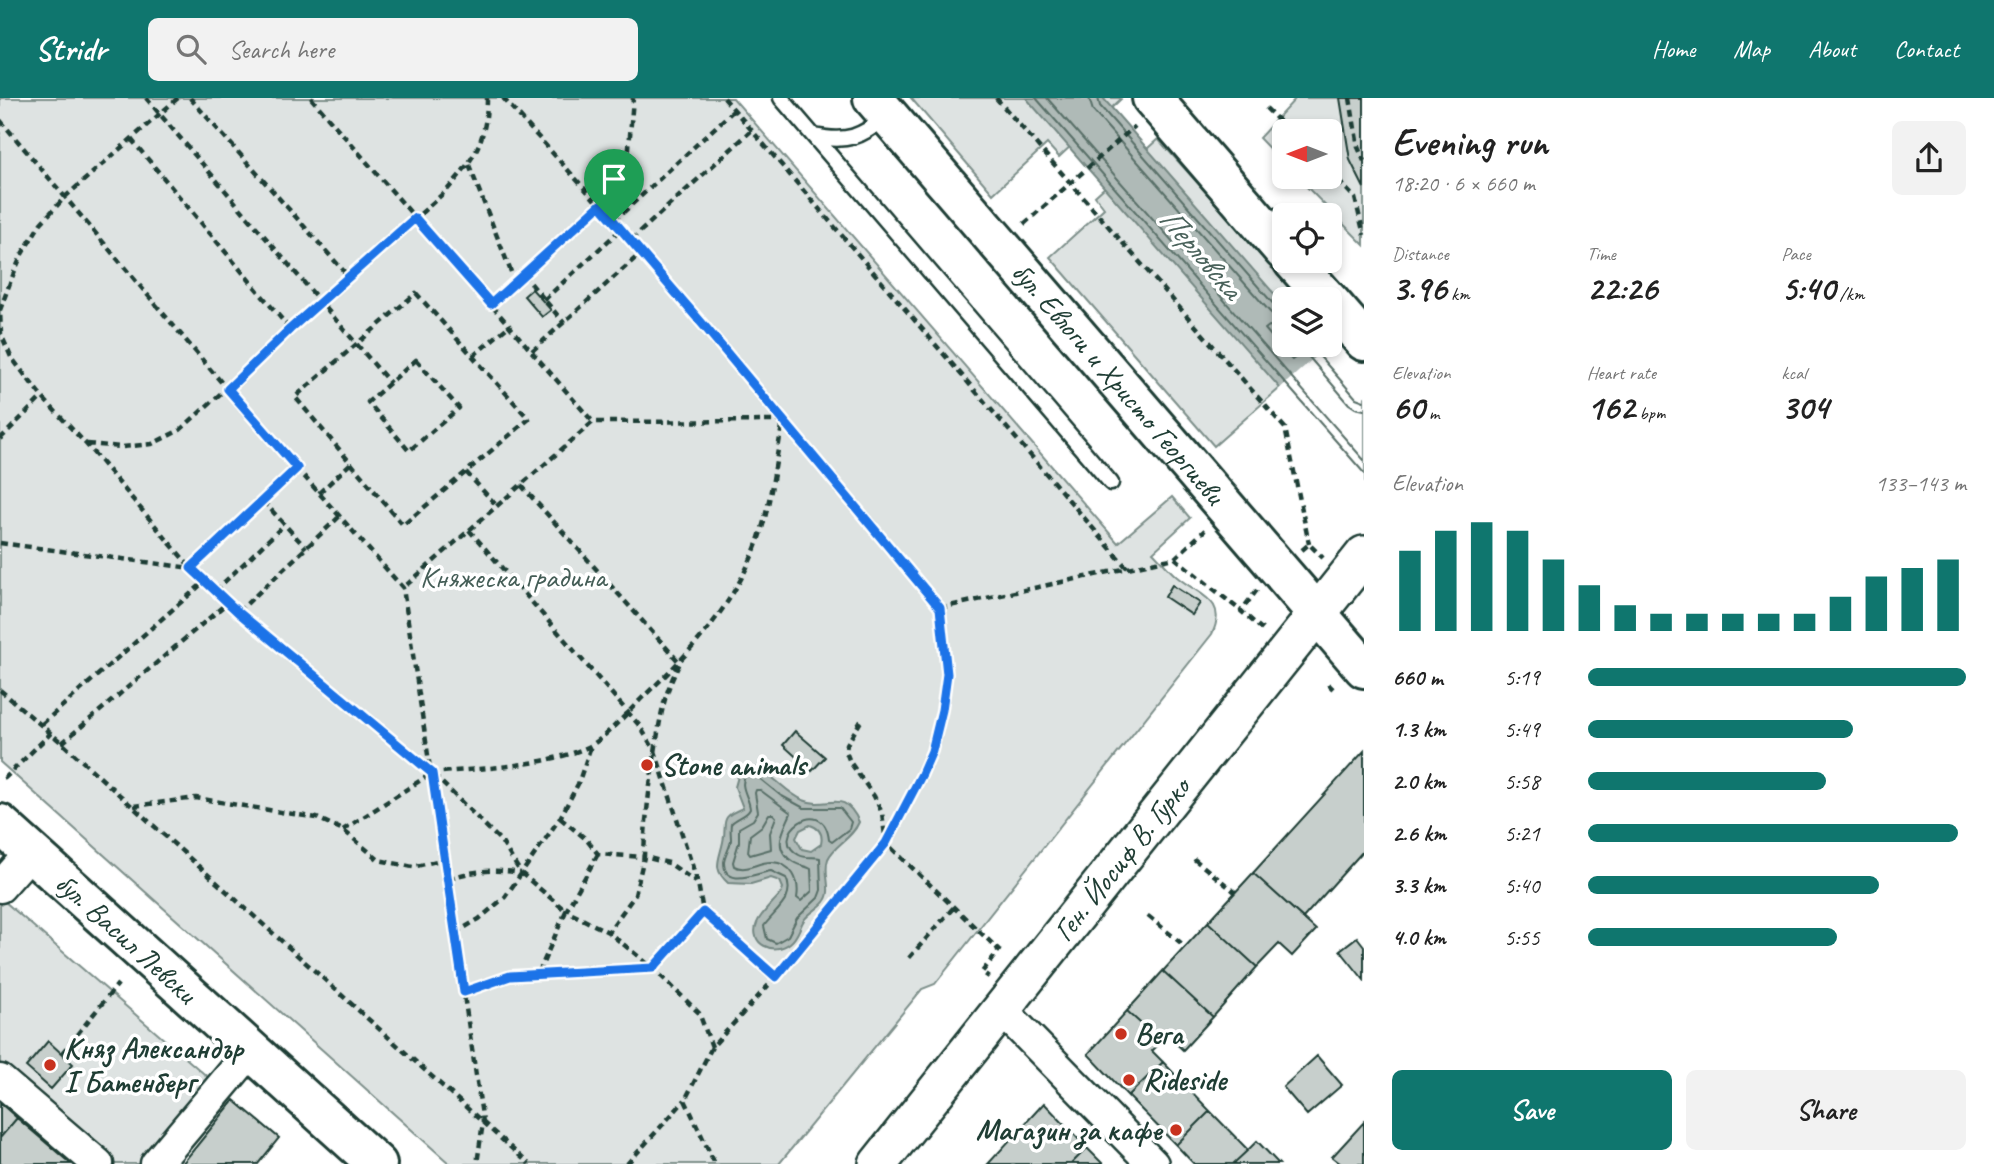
<!DOCTYPE html>
<meta charset="utf-8">
<style>
:root{--surface:#fff;--page:#f2f2f2;--text:#222;--muted:#767676;--accent:#0f766e}
body{margin:0;font-family:Caveat,sans-serif;background:var(--page);color:var(--text);height:100vh;display:flex;flex-direction:column;font-size:26px;white-space:nowrap}
*{box-sizing:border-box;margin:0}
p{font-size:23px;color:var(--muted)}
.icon{flex:none;width:38px;height:38px;fill:none;stroke:currentColor;stroke-width:2;stroke-linecap:round;stroke-linejoin:round}
.map{position:relative;flex:1;overflow:hidden}
.details{display:flex;flex-direction:column;background:var(--surface);width:630px}
.details>*{flex:none}
.needle{width:46px;rotate:270deg}
.fabs{position:absolute;left:1272px;top:21px;display:grid;gap:14px}
.fabs a{display:grid;place-items:center;width:70px;height:70px;border-radius:10px;background:var(--surface);box-shadow:0 4px 10px #0003;font-size:35px}
.pin{position:absolute;display:grid;place-items:center;width:60px;height:60px;color:#fff;margin:-72px -30px;border-radius:50% 50% 50% 0;rotate:-45deg;box-shadow:0 0 7px #0007}
.pin .icon{rotate:45deg}
.round{display:grid;place-items:center;flex:none;width:74px;height:74px;border-radius:10px;background:var(--page)}
.overview{display:flex;align-items:center;justify-content:space-between;height:119px;padding:0 28px}
h1{font-size:38px;font-weight:600;line-height:52px}
.metrics{display:grid;grid-template-columns:repeat(3,1fr);gap:10px;height:119px;padding:7px 28px}
.metrics div{display:grid;align-content:center}
.metrics b{font-size:35px;font-weight:600}
.metrics small{font-size:19px;font-weight:400}
.metrics p{font-size:19px}
.chart{height:196px;padding:14px 28px}
.chart p{display:flex;justify-content:space-between}
.chart svg{width:100%;height:126px;margin-top:7px;stroke:var(--accent);stroke-width:6}
.primary-button{display:flex;gap:14px;margin-top:auto;padding:14px 28px}
.primary-button a{flex:1;height:80px;border-radius:10px;background:var(--accent);color:#fff;font-size:28px;font-weight:600;line-height:80px;text-align:center}
.primary-button a+a{background:var(--page);color:var(--text)}
ul{padding:0 28px;list-style:none;font-size:23px}
li{display:grid;grid-template-columns:112px 84px 1fr;align-items:center;height:52px}
li i{height:18px;border-radius:9px;background:var(--accent)}
header{display:flex;align-items:center;gap:42px;box-sizing:border-box;height:98px;padding:0 35px;background:var(--accent);color:#fff}
header strong{font-size:33px}
nav{display:flex;gap:38px;margin-inline-start:auto;font-size:24px}
.search{width:490px;height:63px;background:var(--page);display:flex;align-items:center;gap:18px;box-sizing:border-box;padding:0 24px;border-radius:10px;color:var(--muted);font-size:26px}
main{display:flex;flex:1;min-height:0}
.map>svg:first-child{display:block}
.green{fill:#dee3e2;stroke:#7e908b;stroke-width:2}
.water{fill:#afbab7;stroke:#758883;stroke-width:2;fill-rule:evenodd}
.pier{fill:#fff}
.lines{fill:none;stroke-linecap:round;stroke-linejoin:round}
.shore{stroke:#596f68;stroke-width:2}
.building{fill:#c7cfcc;stroke:#1f3d34;stroke-width:2}
.service-casing{stroke:#1f3d34;stroke-width:19}
.minor-casing{stroke:#1f3d34;stroke-width:35}
.tertiary-casing{stroke:#1f3d34;stroke-width:42}
.primary-casing{stroke:#1f3d34;stroke-width:44}
.path{stroke:#1f3d34;stroke-width:4.5;stroke-dasharray:7 5;stroke-linecap:butt}
.service{stroke:#fff;stroke-width:14}
.minor{stroke:#fff;stroke-width:30}
.tertiary{stroke:#fff;stroke-width:37}
.primary{stroke:#fff;stroke-width:38}
.route-casing{stroke:#fff;stroke-width:14}
.route{stroke:#1a73e8;stroke-width:9}
.poi-dot{fill:#c8321e;stroke:#fff;stroke-width:2.5}
.labels{text-anchor:middle;dominant-baseline:central;stroke-width:7;stroke-linejoin:round;paint-order:stroke}
.street-label{font-size:30px;fill:#1f3d34;stroke:#fff}
.park-label{font-size:30px;fill:#455e57;stroke:#fff}
.poi-label{font-size:30px;font-weight:bold;fill:#1f3d34;stroke:#fff;text-anchor:start}
.water-label{font-size:32px;font-style:italic;fill:#4a625b;stroke:#fff}
</style>
<header>
<strong>Stridr</strong>
<div class="search"><svg class="icon" aria-label="search" viewBox="0 0 24 24"><circle cx="10" cy="10" r="6"/><path d="M15 15l6 6"/></svg>Search here</div>
<nav><a>Home</a><a>Map</a><a>About</a><a>Contact</a></nav>
</header>
<main>
<div class="map">
<svg width="1364" height="1066" viewBox="0 0 1364 1066">
<rect width="100%" height="100%" fill="#fff"/>
<filter id="ink" filterUnits="userSpaceOnUse"><feTurbulence type="fractalNoise" baseFrequency=".0143" numOctaves="2"/><feDisplacementMap in="SourceGraphic" scale="14" xChannelSelector="R" yChannelSelector="G"/><feConvolveMatrix kernelMatrix="1 2 1 2 8 2 1 2 1" color-interpolation-filters="sRGB"/></filter>
<g filter="url(#ink)">
<path class="green" d="M0,0H733L1118,445L1172,399L1190,420L1153,454C1161,462 1168,471 1176,478C1197,497 1229,501 1212,536L935,886L922,891L779,1066H450L0,664Z
M911,0H1120L1121,1L1059,59L1047,46L993,96Z
M1296,0H1364V147L1297,79H1330V33H1284V66L1259,40Z
M1158,41L1302,201H1284V247H1329L1214,348L1050,159L1104,110L1095,98Z
M4,803L217,987L149,1066H105L0,975V808Z"/>
<path class="water" d="M1026,0H1103L1284,207V247H1319L1364,299V386Z
M746,668C768,668 783,694 803,702C829,713 842,688 859,724C852,741 834,747 828,761C824,772 829,783 828,794C827,808 812,811 804,822C799,830 798,839 790,845C774,858 748,846 757,825C761,815 774,804 781,795L783,790L780,783L771,780L751,786L728,785C712,770 719,763 723,744C728,724 717,720 743,710L735,689L740,671ZM810,727C820,730 823,737 821,746L811,753L802,751L796,740L800,732Z"/>
<path class="pier" d="M1326,249L1364,293V389L1278,292Z"/>
<g class="lines">
<path class="shore" d="M1036,0L1364,375
M1047,0L1364,362
M1089,0L1093,13L1270,214L1276,219L1284,220
M1098,0L1100,8L1276,209L1284,211
M1284,231L1269,228L1265,231L1292,262L1296,259L1295,247
M1305,247L1309,259L1349,306L1355,310L1364,312
M1314,247L1316,254L1356,300L1364,303
M754,676L780,697L804,710H840L851,724L849,731L832,744L829,742C824,694 765,738 799,757C806,761 814,758 820,760L821,792L818,800L797,820L788,838L776,845L767,841L764,828C775,813 796,800 786,780L771,773C757,775 724,791 724,764C725,757 730,750 731,742C731,736 730,732 731,726C737,719 746,719 750,711C749,698 738,689 746,676Z
M756,692H760L791,715C784,732 770,751 795,765C800,768 806,768 811,771L812,793L801,803L797,800C800,783 792,765 772,764C758,763 747,775 734,768L733,764L739,744V730L753,722L758,714L755,695Z
M769,716H773L776,719L770,735L771,751L750,757L748,754L750,737L762,728Z"/>
</g>
<path class="building" d="M1340,0H1364V90L1350,62Z
M532,191L551,212L542,219L524,198Z
M1172,487L1200,505L1192,517L1165,499Z
M795,633L825,659L812,673L783,647Z
M1364,653V752L1303,820L1253,775Z
M1253,775L1316,832L1292,858L1279,846L1257,869L1208,824Z
M1208,824L1257,869L1213,919L1163,873Z
M1357,839L1364,848V882L1340,852Z
M1163,873L1213,919L1183,952L1167,937L1161,944L1127,913Z
M1127,913L1161,944L1152,953L1163,964L1128,998L1088,956Z
M48,943L73,966L51,991L26,969Z
M1317,958L1342,987L1307,1017L1283,989Z
M1163,964L1210,1013L1176,1047L1128,998Z
M234,1002L279,1040L258,1066H182Z
M0,1005L17,1020L0,1040Z
M1044,1005L1087,1050L1071,1066H988Z
M1210,1013L1248,1052L1233,1066H1194L1176,1047Z
M17,1020L71,1066H2L0,1064V1040Z
M1364,1024V1066H1341L1332,1059Z
M1257,1043L1279,1066H1233L1248,1052Z
M1087,1050L1103,1066H1071Z"/>
<g class="lines">
<defs>
<path id="service" d="M781,0L1111,385
M814,38C847,45 861,39 886,19"/>
<path id="minor" d="M0,789L31,754
M1002,912L1153,1066
M0,982L98,1066
M156,1066L251,953"/>
<g id="tertiary">
<path id="s1" d="M878,1066L1364,457"/>
</g>
<g id="primary">
<path id="s2" d="M873,0L1364,570"/>
<path d="M1152,0L1284,153"/>
<path d="M1293,163L1327,201"/>
<path d="M1330,204L1364,243"/>
<path id="s3" d="M0,726L377,1066"/>
</g>
</defs>
<use href="#service" class="service-casing"/>
<use href="#minor" class="minor-casing"/>
<use href="#tertiary" class="tertiary-casing"/>
<use href="#primary" class="primary-casing"/>
<path class="path" d="M146,0L390,285
M178,0L65,99L41,125L22,156L11,182L0,212L1,236L11,259L42,299L86,346L191,470L238,514L432,675C481,670 543,669 588,649C603,642 630,612 643,599C690,555 733,509 756,448C771,409 775,364 783,323L593,324L403,490
M190,0L350,180
M311,0L593,324
M503,0L631,142L940,510L947,576L942,612L932,653L908,705L886,745L776,879L712,949L685,1002L715,1066
M724,0L1128,471
M996,0L1285,330L1309,446
M1350,0L1358,49L1364,63
M1266,10L1289,33
M0,22L227,291L403,490L483,1024L477,1066
M131,41L290,231
M469,67L515,184
M1330,74L1355,100L1364,137
M624,112L633,0
M614,123L734,12
M1024,126L1135,28
M631,142L751,33
M523,176L564,225
M416,195L529,321L403,427L295,299Z
M544,202L621,131
M491,206L600,107
M532,253L641,155
M473,258L510,227
M416,262L459,310L409,353L368,304Z
M0,341L42,299
M87,346L122,349L152,346L180,332L447,92C474,61 487,42 487,0
M466,374L497,408
M521,387L680,565C663,597 660,620 655,655C649,690 645,724 644,759L669,765L696,784
M319,395L351,365
M263,403L306,450
M469,432L639,627L655,653L698,785L703,814L776,879
M0,445L191,470L297,370
M1302,452L1309,446L1323,460
M1175,460L1205,432
M1257,492L1241,513L1264,533
M215,493L284,427
M940,510L1175,460L1241,513
M238,514L340,418
M1328,586L1333,591
M0,592L62,645L529,1066
M861,623L847,646L846,654L850,664L874,698L882,715L886,745L999,852L982,874L989,879
M42,626L204,484
M62,645L227,505
M4,681L51,635
M134,708L196,700L317,720L343,732L379,762L413,769L444,761
M560,720L586,741L598,756L644,759L635,797L608,834
M343,732L432,675L501,743L521,775L566,813L538,876
M598,756L566,813L608,834L653,870L699,915L712,949
M1194,761L1235,794
M448,781C473,772 494,771 521,775
M1148,818L1186,849
M455,835L479,821L505,799L560,720L578,686L591,648
M909,860L954,809
M464,894L510,878L653,870L703,814
M62,955L118,886
M627,1066L685,1002"/>
<use href="#service" class="service"/>
<use href="#minor" class="minor"/>
<use href="#tertiary" class="tertiary"/>
<use href="#primary" class="primary"/>
</g>
</g>
<g class="lines" filter="url(#ink)">
<defs>
<path id="route" d="M600,107L706,230L940,510L947,576L942,612L932,653L922,676L886,745L776,879L703,814L653,870L510,878L464,894L432,675L238,514L191,470L297,370L228,291L290,231L415,120L491,206Z"/>
</defs>
<use href="#route" class="route-casing"/>
<use href="#route" class="route"/>
</g>
<g class="poi-dot">
<circle cx="647" cy="667" r="7"/>
<circle cx="1121" cy="936" r="7"/>
<circle cx="50" cy="967" r="7"/>
<circle cx="1129" cy="982" r="7"/>
<circle cx="1176" cy="1032" r="7"/>
</g>
<g class="labels">
<g class="street-label">
<text stroke="none"><textPath href="#s2" startOffset="376">бул. Евлоги и Христо Георгиеви</textPath></text>
<text stroke="none"><textPath href="#s1" startOffset="390">Ген. Йосиф В. Гурко</textPath></text>
<text stroke="none"><textPath href="#s3" startOffset="170">бул. Васил Левски</textPath></text>
</g>
<g class="park-label">
<text x="513" y="479">Княжеска градина</text>
</g>
<g class="poi-label">
<text x="661" y="667">Stone animals</text>
<text x="1135" y="936">Вега</text>
<text x="64" y="950">Княз Александър<tspan x="64" dy="34">I Батенберг</tspan></text>
<text x="1143" y="982">Rideside</text>
<text x="1162" y="1032" text-anchor="end">Магазин за кафе</text>
</g>
<g class="water-label">
<text transform="translate(1201 155) rotate(49)">Перловска</text>
</g>
</g>
</svg>
<div class="fabs">
<a><svg class="needle" viewBox="-14 -14 28 28"><path d="M0-13l5 13h-10z" fill="#e53935"/><path d="M0 13l5-13h-10z" fill="#767676"/></svg></a>
<a><svg class="icon" aria-label="locate" viewBox="0 0 24 24"><circle cx="12" cy="12" r="6"/><path d="M12 2v4M12 18v4M2 12h4M18 12h4"/></svg></a>
<a><svg class="icon" aria-label="layers" viewBox="0 0 24 24"><path d="M12 4l9 5-9 5-9-5zM3 14l9 5 9-5"/></svg></a>
</div>
<div class="pin" style="left:614px;top:123px;background:#1e9e55"><svg class="icon" aria-label="arrive" viewBox="0 0 24 24"><path d="M6 21V4h12l-3 4 3 4H6"/></svg></div>
</div>
<section class="details">
<div class="overview"><div><h1>Evening run</h1><p>18:20 · 6 × 660 m</p></div><a class="round"><svg class="icon" aria-label="share" viewBox="0 0 24 24"><path d="M12 15V3M7 8l5-5 5 5M5 13v7h14v-7"/></svg></a></div>
<div class="metrics">
<div><p>Distance</p><b>3.96<small> km</small></b></div>
<div><p>Time</p><b>22:26</b></div>
<div><p>Pace</p><b>5:40<small> /km</small></b></div>
</div>
<div class="metrics">
<div><p>Elevation</p><b>60<small> m</small></b></div>
<div><p>Heart rate</p><b>162<small> bpm</small></b></div>
<div><p>kcal</p><b>304</b></div>
</div>
<div class="chart"><p><span>Elevation</span>133–143 m</p>
<svg viewBox="0 0 160 44" preserveAspectRatio="none"><path d="M5 44V16M15 44V9M25 44V6M35 44V9M45 44V19M55 44V28M65 44V35M75 44V38M85 44V38M95 44V38M105 44V38M115 44V38M125 44V32M135 44V25M145 44V22M155 44V19"/></svg>
</div>
<ul>
<li><b>660 m</b>5:19<i style="width:100%"></i></li>
<li><b>1.3 km</b>5:49<i style="width:70%"></i></li>
<li><b>2.0 km</b>5:58<i style="width:63%"></i></li>
<li><b>2.6 km</b>5:21<i style="width:98%"></i></li>
<li><b>3.3 km</b>5:40<i style="width:77%"></i></li>
<li><b>4.0 km</b>5:55<i style="width:66%"></i></li>
</ul>
<div class="primary-button"><a>Save</a><a>Share</a></div>
</section>
</main>
